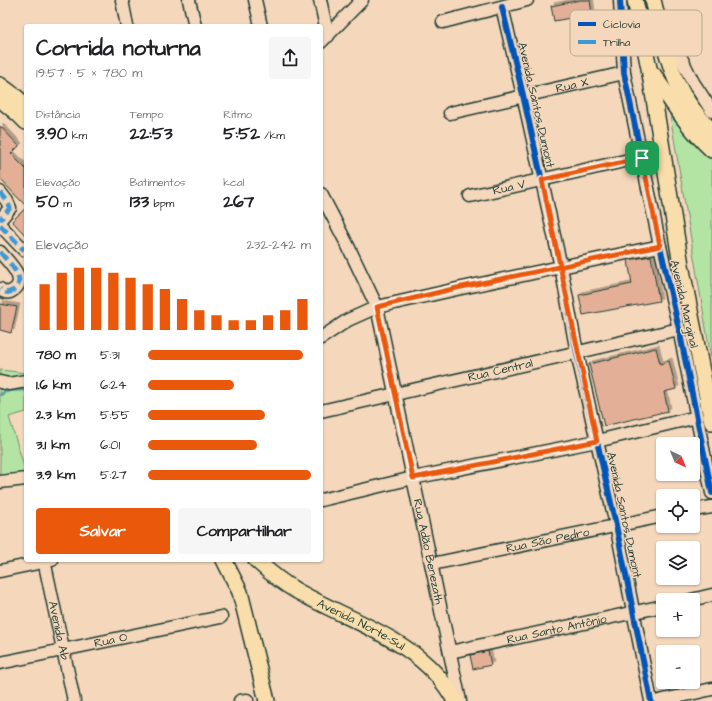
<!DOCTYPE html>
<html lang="pt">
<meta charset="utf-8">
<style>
:root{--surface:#fff;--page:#f6f6f6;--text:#202124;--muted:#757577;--accent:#ea580c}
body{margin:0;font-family:"Architects Daughter",sans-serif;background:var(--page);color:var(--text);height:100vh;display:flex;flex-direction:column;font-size:15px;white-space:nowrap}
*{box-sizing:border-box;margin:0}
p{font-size:13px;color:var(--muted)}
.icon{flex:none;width:22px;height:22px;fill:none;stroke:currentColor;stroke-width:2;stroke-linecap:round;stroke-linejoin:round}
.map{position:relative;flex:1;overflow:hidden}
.side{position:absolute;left:24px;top:24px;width:299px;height:538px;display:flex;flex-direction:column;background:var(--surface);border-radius:4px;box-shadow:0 1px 3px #0004}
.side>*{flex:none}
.needle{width:26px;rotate:136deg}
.tools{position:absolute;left:656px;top:437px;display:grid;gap:8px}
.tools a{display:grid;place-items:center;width:44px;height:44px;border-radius:4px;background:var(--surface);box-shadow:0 1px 3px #0004;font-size:20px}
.pin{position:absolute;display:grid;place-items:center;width:34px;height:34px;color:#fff;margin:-17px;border-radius:8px;box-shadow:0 2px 6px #0006}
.round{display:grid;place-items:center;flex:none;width:42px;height:42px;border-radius:4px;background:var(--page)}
.overview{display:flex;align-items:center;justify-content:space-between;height:68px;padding:0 12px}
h1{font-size:22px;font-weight:800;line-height:30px}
.figures{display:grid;grid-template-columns:repeat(3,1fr);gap:6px;height:68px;padding:4px 12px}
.figures div{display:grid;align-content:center}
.figures b{font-size:17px;font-weight:800}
.figures small{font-size:11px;font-weight:400}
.figures p{font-size:11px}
.chart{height:112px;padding:8px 12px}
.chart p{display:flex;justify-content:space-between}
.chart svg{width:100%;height:72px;margin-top:4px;stroke:var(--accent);stroke-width:6}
.button{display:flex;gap:8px;margin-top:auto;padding:8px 12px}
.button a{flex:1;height:46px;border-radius:4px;background:var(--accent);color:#fff;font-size:16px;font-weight:800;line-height:46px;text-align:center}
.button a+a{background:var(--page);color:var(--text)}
ul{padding:0 12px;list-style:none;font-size:13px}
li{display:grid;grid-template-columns:64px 48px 1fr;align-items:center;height:30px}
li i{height:10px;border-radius:5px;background:var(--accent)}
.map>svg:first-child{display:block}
.green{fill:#b4e4a4;stroke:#6a906c}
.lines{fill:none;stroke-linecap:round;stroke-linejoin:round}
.stream{stroke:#629e9f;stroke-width:3}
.building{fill:#e4af97;stroke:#1f3d34;filter:url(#shadow)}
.minor-casing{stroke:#1f3d34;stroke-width:15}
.major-casing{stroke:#1f3d34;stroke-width:18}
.minor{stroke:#f5d7bb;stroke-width:12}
.major{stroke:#f9deab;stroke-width:15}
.quiet{stroke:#3a99d8;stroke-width:5;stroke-dasharray:10 5;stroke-linecap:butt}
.cycleway-casing{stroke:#f5d7bb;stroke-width:8}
.cycleway{stroke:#0057b8;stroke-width:6}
.route-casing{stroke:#fff;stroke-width:8}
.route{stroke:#ea580c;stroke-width:5}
.labels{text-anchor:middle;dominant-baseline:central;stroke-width:3;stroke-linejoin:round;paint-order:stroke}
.street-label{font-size:12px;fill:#1f3d34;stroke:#f5d7bb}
.key{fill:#f5d7bb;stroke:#b5a992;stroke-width:1}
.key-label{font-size:11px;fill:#1f3d34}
</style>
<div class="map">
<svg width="712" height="701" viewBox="0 0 712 701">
<defs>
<filter id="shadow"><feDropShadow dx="3" dy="-3" stdDeviation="0" flood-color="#0004"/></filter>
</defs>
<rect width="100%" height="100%" fill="#f5d7bb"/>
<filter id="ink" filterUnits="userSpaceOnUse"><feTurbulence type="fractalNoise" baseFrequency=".025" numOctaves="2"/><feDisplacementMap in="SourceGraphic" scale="8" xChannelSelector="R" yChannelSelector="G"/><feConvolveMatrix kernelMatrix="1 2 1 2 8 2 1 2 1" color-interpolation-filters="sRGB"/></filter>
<g filter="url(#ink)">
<path class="green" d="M667,97L712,153V347L711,358Z
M0,370L26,373V412L9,417L26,473L0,482Z"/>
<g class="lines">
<path class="stream" d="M0,395C7,389 17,390 26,390"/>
</g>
<path class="building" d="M580,0H590L592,14L554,21L551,6Z
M0,126L19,146L11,154L26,169V206L0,179Z
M26,208V236L12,221Z
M651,256L659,301L583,315L579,295L632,284L628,260Z
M0,304L17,307L11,333L0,330Z
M656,348L660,364L669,361L676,389L664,392L668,411L604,426L589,364Z
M488,651L491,665L473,669L470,655Z"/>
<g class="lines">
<defs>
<g id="minor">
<path d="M122,0L127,26"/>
<path d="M189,0L195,26"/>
<path d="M255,0L261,26"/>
<path d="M320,0L328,36"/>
<path d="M620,0L624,73L660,246L679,329L712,493"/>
<path d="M502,7L523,95L561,267L577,353L616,525L651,701"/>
<path d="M663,21L693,82L712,111"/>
<path d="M443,22L527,0"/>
<path d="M321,42L362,0"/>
<path id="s1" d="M450,113L624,73"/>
<path d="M0,192L7,201L10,208L0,220"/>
<path id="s2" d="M321,194L348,246L377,307L460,701"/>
<path id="s3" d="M470,196L642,157"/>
<path d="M0,225L24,250"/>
<path d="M0,252C8,262 30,281 12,291C7,294 4,292 0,289"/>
<path d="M321,338L348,320L377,307L457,289L660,246"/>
<path d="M0,382L9,384L26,381"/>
<path id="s4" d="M321,411L679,329"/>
<path d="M0,482L26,479"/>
<path d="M321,500L413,478L597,441L697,417"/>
<path d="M693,510L712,507"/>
<path id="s5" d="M44,560L74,701"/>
<path id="s6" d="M432,564L663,516"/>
<path d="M0,571L52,560"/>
<path d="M691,600L712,595"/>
<path id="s7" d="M450,652L663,606"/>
<path id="s8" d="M0,663L221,617"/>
<path d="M240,701L247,700"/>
<path d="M659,701L712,689"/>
</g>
<g id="major">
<path d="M635,0L649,68L681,265L712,422"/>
<path d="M653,0C660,28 666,57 677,83C685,101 698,117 712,131"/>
<path d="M653,74C671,101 688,128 712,150"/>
<path d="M0,85L15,96L26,106"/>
<path d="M0,99L18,114L26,122"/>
<path d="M224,560L240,592L267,701"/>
<path id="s9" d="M256,560C269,572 282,583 297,591C353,623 423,641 455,701"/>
</g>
</defs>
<use href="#minor" class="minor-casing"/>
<use href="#major" class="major-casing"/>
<use href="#minor" class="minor"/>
<use href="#major" class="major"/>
<path class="quiet" d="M0,192L7,201L10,208L0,220
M0,225L24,250
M0,252C8,262 30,281 12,291C7,294 4,292 0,289"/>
<defs>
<path id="cycleway" d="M620,0L624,73L660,246L679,329L712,493
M502,7L523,95L561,267L577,353L616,525L651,701"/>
</defs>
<use href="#cycleway" class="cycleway-casing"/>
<use href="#cycleway" class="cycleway"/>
</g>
</g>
<g class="lines" filter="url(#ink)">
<defs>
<path id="route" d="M642,158L660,246L457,288L377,307L413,478L597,441C578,354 561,267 542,180L642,158"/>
</defs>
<use href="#route" class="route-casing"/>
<use href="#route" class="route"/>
</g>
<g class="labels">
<g class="street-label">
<text stroke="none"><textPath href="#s1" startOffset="125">Rua X</textPath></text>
<text transform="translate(536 105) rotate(77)">Avenida Santos Dumont</text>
<text stroke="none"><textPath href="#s3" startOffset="40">Rua V</textPath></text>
<text transform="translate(684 304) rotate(77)">Avenida Marginal</text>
<text stroke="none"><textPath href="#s4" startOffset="184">Rua Central</textPath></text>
<text transform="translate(624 515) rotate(78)">Avenida Santos Dumont</text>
<text stroke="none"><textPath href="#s6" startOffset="118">Rua São Pedro</textPath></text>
<text stroke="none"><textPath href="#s2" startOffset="376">Rua Adão Benezath</textPath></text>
<text stroke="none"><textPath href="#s9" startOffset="124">Avenida Norte-Sul</textPath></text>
<text stroke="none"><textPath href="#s7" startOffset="109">Rua Santo Antônio</textPath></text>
<text stroke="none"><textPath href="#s5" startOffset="72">Avenida Ab</textPath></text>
<text stroke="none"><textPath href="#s8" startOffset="113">Rua O</textPath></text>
</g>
</g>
<rect x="570" y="10" width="132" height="46" rx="6" class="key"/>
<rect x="578" y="22" width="18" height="4" fill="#0057b8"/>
<rect x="578" y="40" width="18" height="4" fill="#3a99d8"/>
<g class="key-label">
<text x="603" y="28">Ciclovia</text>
<text x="603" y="46">Trilha</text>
</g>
</svg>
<div class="tools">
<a><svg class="needle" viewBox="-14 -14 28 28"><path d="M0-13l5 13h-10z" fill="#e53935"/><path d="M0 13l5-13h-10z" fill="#757577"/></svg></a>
<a><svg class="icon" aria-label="locate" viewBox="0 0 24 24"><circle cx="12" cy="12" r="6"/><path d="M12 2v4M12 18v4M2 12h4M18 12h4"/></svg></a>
<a><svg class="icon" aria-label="layers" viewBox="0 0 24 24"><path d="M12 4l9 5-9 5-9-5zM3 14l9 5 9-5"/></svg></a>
<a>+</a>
<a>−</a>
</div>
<div class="pin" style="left:642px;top:158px;background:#1e9e55"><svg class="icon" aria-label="arrive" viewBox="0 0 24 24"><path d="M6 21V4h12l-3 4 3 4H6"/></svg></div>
<section class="side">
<div class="overview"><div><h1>Corrida noturna</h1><p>19:57 · 5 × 780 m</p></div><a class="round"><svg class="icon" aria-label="share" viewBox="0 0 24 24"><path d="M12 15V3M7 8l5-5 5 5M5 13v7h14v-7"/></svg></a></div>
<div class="figures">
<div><p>Distância</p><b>3.90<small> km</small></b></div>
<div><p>Tempo</p><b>22:53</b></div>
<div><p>Ritmo</p><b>5:52<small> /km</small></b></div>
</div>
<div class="figures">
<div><p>Elevação</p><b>50<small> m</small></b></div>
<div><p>Batimentos</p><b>133<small> bpm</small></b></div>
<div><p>kcal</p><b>267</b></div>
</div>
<div class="chart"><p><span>Elevação</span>232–242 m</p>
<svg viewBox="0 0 160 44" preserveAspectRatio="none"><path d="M5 44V16M15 44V9M25 44V6M35 44V6M45 44V9M55 44V12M65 44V16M75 44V19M85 44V25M95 44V32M105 44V35M115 44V38M125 44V38M135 44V35M145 44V32M155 44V25"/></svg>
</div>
<ul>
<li><b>780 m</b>5:31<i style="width:95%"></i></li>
<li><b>1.6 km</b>6:24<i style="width:53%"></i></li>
<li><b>2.3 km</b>5:55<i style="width:72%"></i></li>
<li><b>3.1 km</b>6:01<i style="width:67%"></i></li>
<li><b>3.9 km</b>5:27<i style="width:100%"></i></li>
</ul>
<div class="button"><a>Salvar</a><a>Compartilhar</a></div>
</section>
</div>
